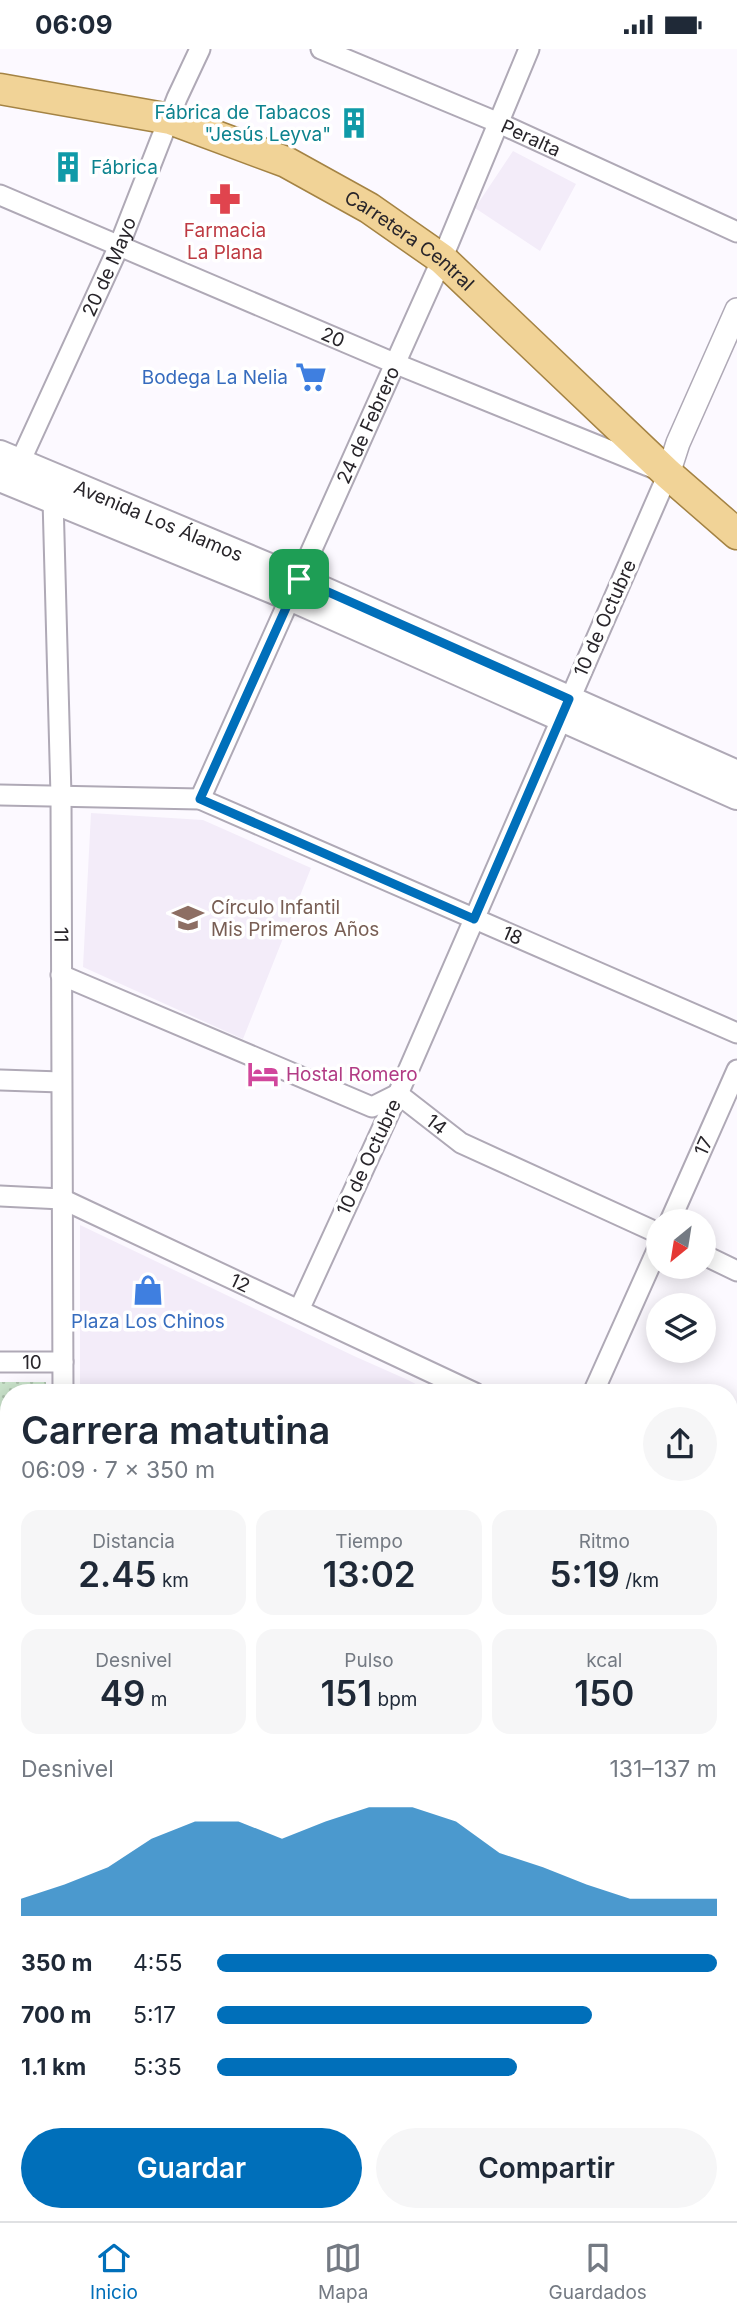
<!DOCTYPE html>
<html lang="es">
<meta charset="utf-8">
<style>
:root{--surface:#fff;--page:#f6f6f7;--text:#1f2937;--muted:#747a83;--line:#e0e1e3;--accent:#006fba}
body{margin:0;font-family:Inter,sans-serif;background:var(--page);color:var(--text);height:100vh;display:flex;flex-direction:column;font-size:26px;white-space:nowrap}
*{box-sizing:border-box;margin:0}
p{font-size:23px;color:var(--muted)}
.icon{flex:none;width:38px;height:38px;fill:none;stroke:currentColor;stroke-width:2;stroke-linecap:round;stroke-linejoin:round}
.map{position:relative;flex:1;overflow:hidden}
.panel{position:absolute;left:0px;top:1335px;width:738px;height:838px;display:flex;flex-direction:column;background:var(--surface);border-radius:28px 28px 0 0;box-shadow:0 4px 18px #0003}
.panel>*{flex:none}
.needle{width:46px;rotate:210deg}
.fabs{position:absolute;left:646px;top:1160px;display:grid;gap:14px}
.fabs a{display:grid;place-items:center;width:70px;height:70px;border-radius:50%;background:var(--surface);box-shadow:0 4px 18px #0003;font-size:35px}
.pin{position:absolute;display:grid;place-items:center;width:60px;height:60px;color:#fff;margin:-30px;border-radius:14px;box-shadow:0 4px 10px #0006}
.round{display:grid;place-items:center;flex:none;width:74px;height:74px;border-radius:37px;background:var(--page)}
.headline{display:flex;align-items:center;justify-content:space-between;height:119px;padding:0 21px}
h1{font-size:38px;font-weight:600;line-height:52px}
.figures{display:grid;grid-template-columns:repeat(3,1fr);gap:10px;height:119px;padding:7px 21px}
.figures div{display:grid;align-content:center;border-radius:18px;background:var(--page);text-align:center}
.figures b{font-size:35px;font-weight:600}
.figures small{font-size:19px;font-weight:400}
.figures p{font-size:19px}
.chart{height:196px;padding:14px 21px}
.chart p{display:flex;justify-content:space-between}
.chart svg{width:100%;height:126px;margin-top:7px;fill:var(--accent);opacity:.7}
.button{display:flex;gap:14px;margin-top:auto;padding:14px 21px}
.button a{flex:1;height:80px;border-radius:42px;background:var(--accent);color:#fff;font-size:28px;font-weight:600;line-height:80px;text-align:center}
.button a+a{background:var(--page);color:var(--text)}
ul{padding:0 21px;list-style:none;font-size:23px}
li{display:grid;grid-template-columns:112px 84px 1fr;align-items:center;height:52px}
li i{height:18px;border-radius:9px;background:var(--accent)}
.status{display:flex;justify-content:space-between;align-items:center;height:49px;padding:0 35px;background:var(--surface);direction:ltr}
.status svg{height:19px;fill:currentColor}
.dock{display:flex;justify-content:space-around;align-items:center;height:98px;border-top:2px solid var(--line);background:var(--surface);font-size:19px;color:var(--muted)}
.dock a{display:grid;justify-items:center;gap:4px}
.dock .active{color:var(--accent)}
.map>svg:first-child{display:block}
.built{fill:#f3ecf9}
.green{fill:url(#green-dots)}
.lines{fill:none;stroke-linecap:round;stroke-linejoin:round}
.minor-casing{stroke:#afa9b6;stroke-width:23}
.tertiary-casing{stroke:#afa9b6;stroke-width:26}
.secondary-casing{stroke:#afa9b6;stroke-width:30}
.primary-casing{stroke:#a48344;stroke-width:33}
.minor{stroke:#fff;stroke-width:19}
.tertiary{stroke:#fff;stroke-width:23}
.secondary{stroke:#fff;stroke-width:26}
.primary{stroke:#f1d397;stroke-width:30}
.route-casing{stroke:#fff;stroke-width:14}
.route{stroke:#006fba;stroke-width:9}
.labels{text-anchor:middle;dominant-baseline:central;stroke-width:7;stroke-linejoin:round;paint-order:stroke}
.culture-label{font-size:19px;fill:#0d838f;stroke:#fff;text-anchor:end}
.street-label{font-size:19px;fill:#28252a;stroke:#fff}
.health-label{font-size:19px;fill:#be3a42;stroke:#fff}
.shop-label{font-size:19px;fill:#366cbe;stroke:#fff;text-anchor:end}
.education-label{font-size:19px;fill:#785e54;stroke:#fff;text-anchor:start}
.hotel-label{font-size:19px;fill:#b23c85;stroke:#fff;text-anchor:start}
</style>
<div class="status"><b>06:09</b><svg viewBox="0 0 49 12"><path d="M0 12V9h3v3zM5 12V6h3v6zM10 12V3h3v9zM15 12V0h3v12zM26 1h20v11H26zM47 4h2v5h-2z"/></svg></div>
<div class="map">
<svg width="737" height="2172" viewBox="0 0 737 2172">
<defs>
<pattern id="green-dots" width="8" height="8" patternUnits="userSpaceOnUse" patternTransform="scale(1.75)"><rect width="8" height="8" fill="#cae3cb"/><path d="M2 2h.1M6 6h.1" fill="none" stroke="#aec3ae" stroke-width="1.8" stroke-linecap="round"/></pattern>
</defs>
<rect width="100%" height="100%" fill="#fcf9ff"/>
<path class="built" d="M513,102L576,135L540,202L475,159Z
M91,764L203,771L311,819L243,990L83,918Z
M80,1176L354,1307L408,1331L425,1340L423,1344H80Z"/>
<path class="green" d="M0,1333H46V1344H9V1567H0Z"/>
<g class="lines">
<defs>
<g id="minor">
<path id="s1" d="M321,0L499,74L737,183"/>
<path id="s2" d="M0,146L394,314L668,425L398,1045L299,1261"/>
<path id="s3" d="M14,426L119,197L177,49L200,0"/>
<path id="s4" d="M55,440L53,450L61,747L63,1344"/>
<path id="s5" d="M0,746L200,750L737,984"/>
<path id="s6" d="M200,750L442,210L529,0"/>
<path id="s7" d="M61,926L372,1058L398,1045L461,1094L658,1184"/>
<path d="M0,1031L61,1033"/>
<path id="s8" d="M0,1147L62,1150L475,1344"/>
<path id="s9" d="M670,1172L737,1021"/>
<path d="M704,1206L737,1222"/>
<path id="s10" d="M0,1313H63"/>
<path d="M593,1344L658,1199"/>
<path d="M0,1686L9,1688"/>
<path d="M730,1760L737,1739"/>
<path d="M730,2163H737"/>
<path d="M242,2165V2171"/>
<path d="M712,2165V2172"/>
<path d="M411,2172L412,2165"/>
<path d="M525,2172L689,2165"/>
</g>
<path id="tertiary" d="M668,425L678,394L737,261
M0,1586L9,1587
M730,1634H737"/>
<g id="secondary">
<path id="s11" d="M0,405L298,530L737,725"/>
<path d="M0,429L290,548L737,747"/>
</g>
<g id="primary">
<path id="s12" d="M0,40L170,70L286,113L369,159L442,210L668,425L737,485"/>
</g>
</defs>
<use href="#minor" class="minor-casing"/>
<use href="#tertiary" class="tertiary-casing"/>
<use href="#secondary" class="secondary-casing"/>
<use href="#primary" class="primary-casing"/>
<use href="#minor" class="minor"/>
<use href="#tertiary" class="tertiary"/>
<use href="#secondary" class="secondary"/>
<use href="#primary" class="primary"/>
</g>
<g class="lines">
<defs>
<path id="route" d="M299,530L569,650L474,870L200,750Z"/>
</defs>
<use href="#route" class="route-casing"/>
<use href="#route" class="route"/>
</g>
<defs>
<symbol id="building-bare" viewBox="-9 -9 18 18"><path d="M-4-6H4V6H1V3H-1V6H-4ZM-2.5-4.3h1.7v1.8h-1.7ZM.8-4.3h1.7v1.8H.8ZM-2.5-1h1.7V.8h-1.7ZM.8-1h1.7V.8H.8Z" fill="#0f9aa8" stroke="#fff" stroke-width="2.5" paint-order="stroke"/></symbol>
<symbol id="pharmacy-bare" viewBox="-9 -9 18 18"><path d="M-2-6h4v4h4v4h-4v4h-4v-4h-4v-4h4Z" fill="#e0444e" stroke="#fff" stroke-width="2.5" paint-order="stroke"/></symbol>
<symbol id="supermarket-bare" viewBox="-9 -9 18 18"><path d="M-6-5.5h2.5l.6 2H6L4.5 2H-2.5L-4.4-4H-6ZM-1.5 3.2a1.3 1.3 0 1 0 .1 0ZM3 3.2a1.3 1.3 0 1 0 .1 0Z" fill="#3f7fe0" stroke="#fff" stroke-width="2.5" paint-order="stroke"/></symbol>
<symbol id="school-bare" viewBox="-9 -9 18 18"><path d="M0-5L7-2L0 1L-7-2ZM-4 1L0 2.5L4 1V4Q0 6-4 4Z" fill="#8d6e63" stroke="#fff" stroke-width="2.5" paint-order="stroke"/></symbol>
<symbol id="hotel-bare" viewBox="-9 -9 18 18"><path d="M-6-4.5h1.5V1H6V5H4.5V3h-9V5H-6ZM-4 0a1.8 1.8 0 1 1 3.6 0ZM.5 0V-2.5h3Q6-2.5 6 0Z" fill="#d1479c" stroke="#fff" stroke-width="2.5" paint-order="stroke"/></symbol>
<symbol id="shop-bare" viewBox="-9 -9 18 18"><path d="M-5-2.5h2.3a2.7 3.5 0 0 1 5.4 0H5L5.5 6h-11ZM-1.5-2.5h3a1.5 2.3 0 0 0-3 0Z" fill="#3f7fe0" stroke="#fff" stroke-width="2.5" paint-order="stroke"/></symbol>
</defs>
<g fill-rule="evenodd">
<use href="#building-bare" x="332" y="52" width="44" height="44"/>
<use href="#building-bare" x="46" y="96" width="44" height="44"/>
<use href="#pharmacy-bare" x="203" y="128" width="44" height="44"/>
<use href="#supermarket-bare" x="289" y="306" width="44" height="44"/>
<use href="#school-bare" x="166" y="847" width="44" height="44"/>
<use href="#hotel-bare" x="241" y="1003" width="44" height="44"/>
<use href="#shop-bare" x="126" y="1219" width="44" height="44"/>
</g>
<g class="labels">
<g class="culture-label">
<text x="331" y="63">Fábrica de Tabacos<tspan x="331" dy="22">"Jesús Leyva"</tspan></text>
<text x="91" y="118" text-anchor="start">Fábrica</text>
</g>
<g class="street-label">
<text stroke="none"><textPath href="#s1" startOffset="228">Peralta</textPath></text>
<text stroke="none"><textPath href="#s12" startOffset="443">Carretera Central</textPath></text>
<text stroke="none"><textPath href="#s3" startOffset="229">20 de Mayo</textPath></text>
<text stroke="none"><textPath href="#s2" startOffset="362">20</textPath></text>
<text stroke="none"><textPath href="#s6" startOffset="410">24 de Febrero</textPath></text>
<text stroke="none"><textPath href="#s11" startOffset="172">Avenida Los Álamos</textPath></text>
<text transform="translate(605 569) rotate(-66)">10 de Octubre</text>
<text stroke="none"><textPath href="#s4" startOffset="446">11</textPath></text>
<text stroke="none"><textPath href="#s5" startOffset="541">18</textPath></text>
<text stroke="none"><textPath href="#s7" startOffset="416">14</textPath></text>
<text stroke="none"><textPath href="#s9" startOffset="82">17</textPath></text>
<text transform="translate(369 1108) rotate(-65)">10 de Octubre</text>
<text stroke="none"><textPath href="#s8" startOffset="259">12</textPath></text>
<text stroke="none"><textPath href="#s10" startOffset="32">10</textPath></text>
</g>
<g class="health-label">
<text x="225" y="181">Farmacia<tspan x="225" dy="22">La Plana</tspan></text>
</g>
<g class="shop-label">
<text x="288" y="328">Bodega La Nelia</text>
<text x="148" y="1272" text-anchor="middle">Plaza Los Chinos</text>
</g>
<g class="education-label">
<text x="211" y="858">Círculo Infantil<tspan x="211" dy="22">Mis Primeros Años</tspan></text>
</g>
<g class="hotel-label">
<text x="286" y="1025">Hostal Romero</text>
</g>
</g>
</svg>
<div class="fabs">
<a><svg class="needle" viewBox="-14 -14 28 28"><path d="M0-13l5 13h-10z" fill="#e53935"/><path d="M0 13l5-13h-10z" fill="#747a83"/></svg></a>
<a><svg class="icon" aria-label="layers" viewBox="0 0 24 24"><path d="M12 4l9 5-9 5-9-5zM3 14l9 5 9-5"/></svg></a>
</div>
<div class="pin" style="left:299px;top:530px;background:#1e9e55"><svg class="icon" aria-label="arrive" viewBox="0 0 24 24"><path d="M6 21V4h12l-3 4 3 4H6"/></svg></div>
<section class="panel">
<div class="headline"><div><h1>Carrera matutina</h1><p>06:09 · 7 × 350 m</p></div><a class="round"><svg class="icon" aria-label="share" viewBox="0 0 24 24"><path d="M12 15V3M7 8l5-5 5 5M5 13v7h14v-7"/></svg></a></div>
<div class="figures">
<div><p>Distancia</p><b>2.45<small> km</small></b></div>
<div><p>Tiempo</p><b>13:02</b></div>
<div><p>Ritmo</p><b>5:19<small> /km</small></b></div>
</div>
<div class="figures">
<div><p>Desnivel</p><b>49<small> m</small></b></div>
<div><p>Pulso</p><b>151<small> bpm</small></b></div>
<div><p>kcal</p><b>150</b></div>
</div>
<div class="chart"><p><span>Desnivel</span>131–137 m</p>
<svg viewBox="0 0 160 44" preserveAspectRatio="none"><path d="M0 44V38L10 33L20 27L30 17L40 11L50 11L60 17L70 11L80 6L90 6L100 11L110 22L120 27L130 33L140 38L150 38L160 38V44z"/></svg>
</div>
<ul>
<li><b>350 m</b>4:55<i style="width:100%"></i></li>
<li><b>700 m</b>5:17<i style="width:75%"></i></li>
<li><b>1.1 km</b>5:35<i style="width:60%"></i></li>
</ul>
<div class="button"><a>Guardar</a><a>Compartir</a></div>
</section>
</div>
<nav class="dock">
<a class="active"><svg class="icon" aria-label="home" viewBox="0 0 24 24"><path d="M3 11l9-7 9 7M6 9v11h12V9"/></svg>Inicio</a>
<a><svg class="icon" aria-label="map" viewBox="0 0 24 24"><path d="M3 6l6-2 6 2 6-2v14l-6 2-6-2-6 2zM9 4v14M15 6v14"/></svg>Mapa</a>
<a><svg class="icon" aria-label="saved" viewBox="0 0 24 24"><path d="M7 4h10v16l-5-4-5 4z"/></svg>Guardados</a>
</nav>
